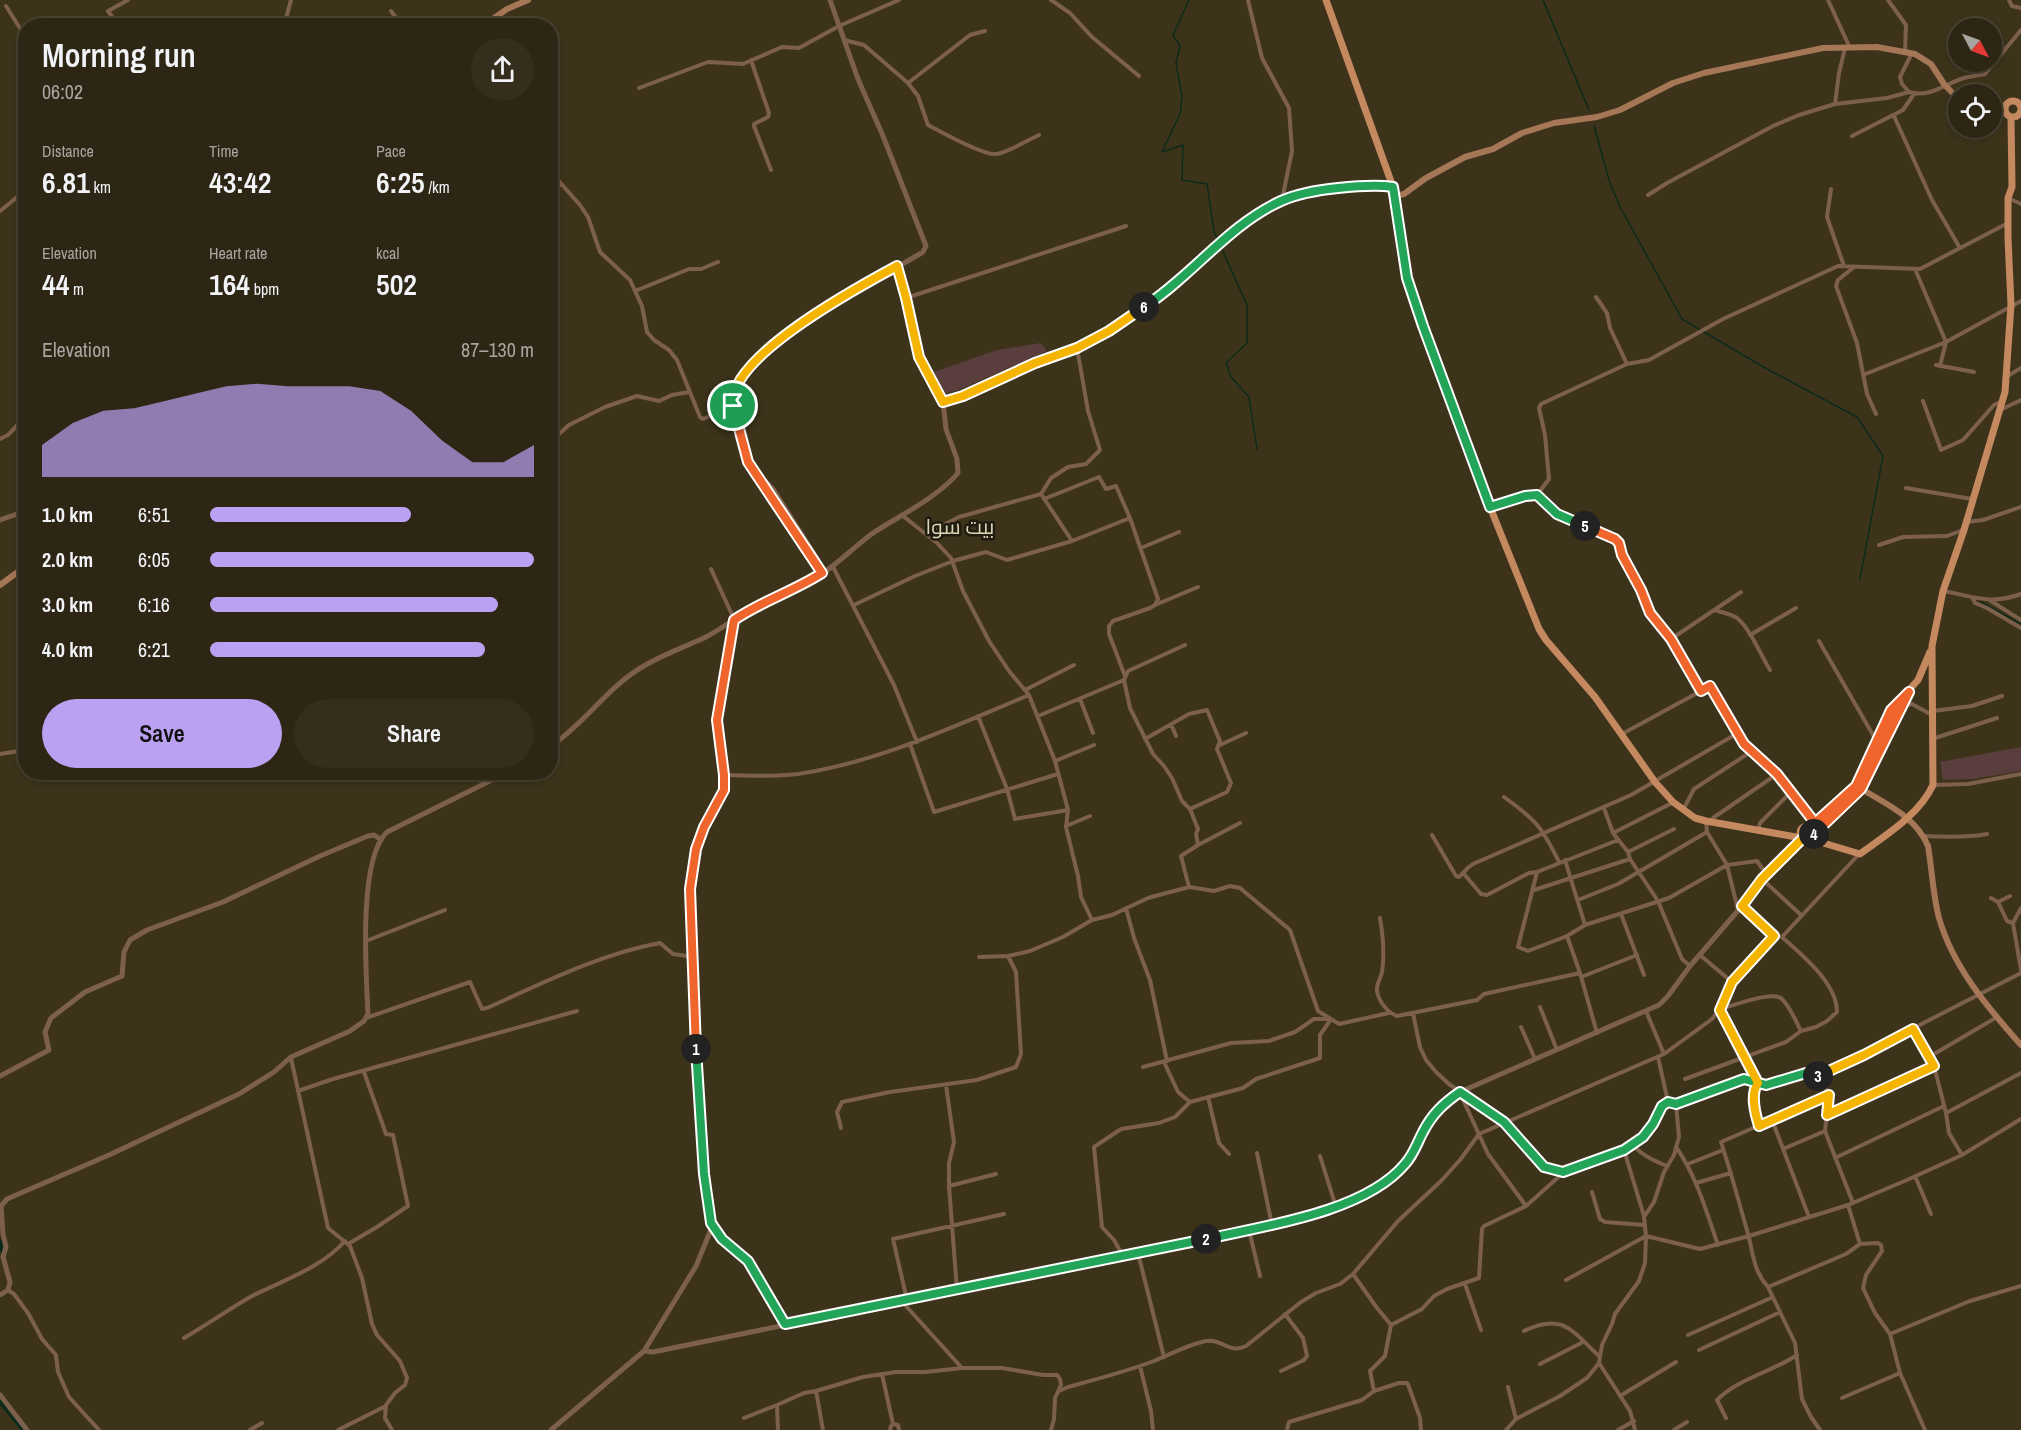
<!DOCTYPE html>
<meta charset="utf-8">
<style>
:root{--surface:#2e2614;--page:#362e1d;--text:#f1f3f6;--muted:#a7a5a0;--line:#494334;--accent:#bca0f2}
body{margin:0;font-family:"Archivo Narrow",Cairo,sans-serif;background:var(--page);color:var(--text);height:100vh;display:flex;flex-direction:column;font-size:22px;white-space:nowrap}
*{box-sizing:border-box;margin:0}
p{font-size:20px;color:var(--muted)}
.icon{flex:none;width:33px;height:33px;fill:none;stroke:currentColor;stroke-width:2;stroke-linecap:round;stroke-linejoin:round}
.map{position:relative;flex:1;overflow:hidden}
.panel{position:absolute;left:18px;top:18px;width:540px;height:762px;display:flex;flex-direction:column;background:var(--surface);border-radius:24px;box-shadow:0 3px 9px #0003,0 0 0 2px var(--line)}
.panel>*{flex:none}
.needle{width:39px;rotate:131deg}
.controls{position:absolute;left:1948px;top:18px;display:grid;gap:12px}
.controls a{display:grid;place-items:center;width:54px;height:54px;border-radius:50%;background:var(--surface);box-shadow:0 3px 9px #0003,0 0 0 2px var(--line);font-size:30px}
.pin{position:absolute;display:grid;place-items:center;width:51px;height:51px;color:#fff;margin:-26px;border:3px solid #fff;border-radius:50%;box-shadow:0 2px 6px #0007}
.km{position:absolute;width:30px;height:30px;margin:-15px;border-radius:50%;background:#222;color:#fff;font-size:16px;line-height:30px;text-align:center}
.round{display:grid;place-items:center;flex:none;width:63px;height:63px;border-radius:32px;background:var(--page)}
.summary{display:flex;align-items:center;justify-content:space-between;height:102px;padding:0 24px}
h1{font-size:33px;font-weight:600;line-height:45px}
.figures{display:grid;grid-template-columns:repeat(3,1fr);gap:9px;height:102px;padding:6px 24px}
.figures div{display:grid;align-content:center}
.figures b{font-size:30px;font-weight:600}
.figures small{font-size:16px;font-weight:400}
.figures p{font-size:16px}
.chart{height:168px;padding:12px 24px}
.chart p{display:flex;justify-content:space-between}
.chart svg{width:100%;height:108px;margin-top:6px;fill:var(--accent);opacity:.7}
.action{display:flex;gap:12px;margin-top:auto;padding:12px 24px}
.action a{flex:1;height:69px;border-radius:36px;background:var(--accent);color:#111;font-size:24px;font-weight:600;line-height:69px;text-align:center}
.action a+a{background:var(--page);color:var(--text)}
ul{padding:0 24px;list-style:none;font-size:20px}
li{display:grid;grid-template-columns:96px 72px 1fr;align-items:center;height:45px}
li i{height:15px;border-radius:8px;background:var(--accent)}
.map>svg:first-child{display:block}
.green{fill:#593e3d}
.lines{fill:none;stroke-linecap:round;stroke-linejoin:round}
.stream{stroke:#0c2b1a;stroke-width:1.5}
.canal{stroke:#0c2b1a;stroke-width:5}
.minor{stroke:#7d604c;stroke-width:4}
.tertiary{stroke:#7d604c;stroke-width:5}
.secondary{stroke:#a57757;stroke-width:6}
.primary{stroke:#c4895f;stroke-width:7}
.split-1-casing{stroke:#fff;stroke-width:12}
.split-2-casing{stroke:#fff;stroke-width:12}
.split-3-casing{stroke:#fff;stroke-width:12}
.split-4-casing{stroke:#fff;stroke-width:12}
.split-5-casing{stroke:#fff;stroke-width:12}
.split-6-casing{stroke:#fff;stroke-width:12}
.split-7-casing{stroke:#fff;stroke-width:12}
.split-1{stroke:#f0652b;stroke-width:8}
.split-2{stroke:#22a559;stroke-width:8}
.split-3{stroke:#22a559;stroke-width:8}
.split-4{stroke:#f5b400;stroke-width:8}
.split-5{stroke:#f0652b;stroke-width:8}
.split-6{stroke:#22a559;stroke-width:8}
.split-7{stroke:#f5b400;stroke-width:8}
.labels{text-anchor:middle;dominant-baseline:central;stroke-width:5;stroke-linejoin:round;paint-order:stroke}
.quarter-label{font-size:21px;fill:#ded3b5;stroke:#201c11}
</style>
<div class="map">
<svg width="2021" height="1430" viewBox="0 0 2021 1430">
<rect width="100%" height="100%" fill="#3d331b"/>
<path class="green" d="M1041,343L1047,351L961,389L945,394L934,372L997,350Z
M2021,747V771L1973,779L1943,780L1940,762Z"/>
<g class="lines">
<path class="stream" d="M1189,0L1173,35L1180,46L1176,63L1182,97L1180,114L1162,152L1183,145L1182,180L1207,184L1214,231L1219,243
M1543,0L1589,110
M1594,126L1609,180L1620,207L1682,319L1767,369L1857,417L1883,456L1860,579
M1221,247L1247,305V343L1226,363L1231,377L1249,397L1257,449
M1981,602L2021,624"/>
<path class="canal" d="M0,1242L4,1254
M0,1401L24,1430"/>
<path class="minor" d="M1051,0L1070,13L1092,37L1139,76
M1248,0L1262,58L1289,108L1292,151L1282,200
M1828,0L1850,48
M1888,0L1906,25L1905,52
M2009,0L2012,6L2021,8
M6,6L26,38
M391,11L402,26
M119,26L108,11L128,0
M284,26L291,0
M844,40L864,45L908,83L918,96L928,125C939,131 985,156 996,154C1007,153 1028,140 1039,135
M1912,53L1900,77L1902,84L1909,92C1928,98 1944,85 1961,79C1969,76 1977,76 1985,74L2021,30
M751,60L769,113L768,117L754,124V126L771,170
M908,83L970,35L985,31
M639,88L708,62L743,64L782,47L799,48L839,26L899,0
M1835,104L1839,73L1845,48
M2020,107H2021
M1894,116L1932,200L1960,248
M1852,136L1903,110L1914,94
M550,171L580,205L588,217L600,252L630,280L642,306L647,332L654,340L669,350L677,360L700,417L703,419L733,406
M550,189L561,184
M1831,189L1827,217L1844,266
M1648,195L1667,183L1773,126L1799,115L1835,104L1887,98L1909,92
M2008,198L2021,204
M0,211L26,190
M1854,267L1838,280L1836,286L1857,343L1867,394L1876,414
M1915,269L1946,342L1940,366
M635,291L689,269H701L718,262
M1596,297L1607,313L1610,328L1627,364
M906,298L1126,226
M1936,365L1974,372
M1863,375L1946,342L2021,301
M2006,377L2021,368
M1923,401L1941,450L1963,440L1994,405L2002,401
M2000,410L2021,400
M0,439L8,435L26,416
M550,442L569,425L605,407L637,396L659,401L672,395L689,392
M1906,488L1972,499
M1041,494L1051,478L1068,467L1086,464L1100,450L1088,411L1077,348
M1537,495L1557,514L1615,539L1619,543L1622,555L1630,572L1641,590L1650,613L1671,639L1701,691L1622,734
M1044,499L1099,477L1106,489L1116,486L1130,518
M1491,507L1525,496L1537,495L1549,479L1545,435L1539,408L1541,404L1627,364L1649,360L1723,319L1838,266L1920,269L2008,223
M903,516L937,543L951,558L963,591L989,641L1009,671L1029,695L1055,761L1068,810L1066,827L1078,876L1081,897L1092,920
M1967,522L1983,520L2021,507
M926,534L959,517L1041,494L1072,541L1130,518L1158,599L1155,605L1150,608L1113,621L1109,626V634L1125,676
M1879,545L1903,537L1947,536L1963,530
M1141,548L1179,532
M833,567L894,685L917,742
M711,569L734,619
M1944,591C1974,597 1991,605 2021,594
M1972,597L1975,603L1987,608L2021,628
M1991,601L2021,620
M854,605L915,576L953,561L986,552L1007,560L1072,541
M1155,605L1198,587
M1714,610C1721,612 1731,614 1737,618C1750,628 1761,656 1770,670
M1750,635L1796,608
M1671,639L1741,592
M1819,641L1877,742
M1185,645L1128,671L1124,680L1130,708L1153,754L1164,766L1172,778L1182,801L1190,809L1198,829L1196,834L1198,845L1181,856L1189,887
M1025,690L1074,665
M1701,691L1710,686L1744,744L1777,774L1814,822
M1080,699L1093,733
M1902,706L1912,704L1932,715
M1933,711L1972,706L2002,696
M978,716L1007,789L1015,819L1068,810
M1038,716L1124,680
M1171,724L1176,736
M1145,739L1189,714L1207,710L1220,741L1217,749L1231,783L1227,792L1190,809
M1932,739L1997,718
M910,744L934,812L1058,774
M1220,745L1246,733
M0,754L26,750
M1055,761L1094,745
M725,775C749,776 774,777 798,774C879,762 955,726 1029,695
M1934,785L1968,784L2021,774
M1504,797C1536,820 1542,827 1559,862
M1604,808L1613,833L1628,852L1630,859L1658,901L1682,959L1690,966
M1683,810L1694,789L1752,751
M1706,822L1707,832L1727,865L1738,910
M1711,822L1713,818L1777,774
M1066,826L1090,816
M1758,830L1760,823L1791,792
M1613,833L1672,803
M1432,835L1456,876L1459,877C1464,873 1466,868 1473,864L1631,795L1738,733
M1924,836C1944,837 1967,838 1987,834
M1618,840L1537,872L1518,947L1528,951L1567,936L1585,925L1669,898L1727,865L1757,861L1762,868L1768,873
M1198,845L1240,823
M1628,852L1674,829
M1565,860L1585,925
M1464,874L1481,894L1487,895L1529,873L1537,872
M1762,879L1801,915
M1534,890L1630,859
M1991,898L1998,902L2007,921L2013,923
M1578,900L1618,884L1707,832
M1998,902L2010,896
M1742,906L1774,936
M1126,908L1134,938L1150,980L1167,1061
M2021,908L2013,923L2021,970
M1621,914L1644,975
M1380,918C1383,936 1385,954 1382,972C1381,978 1376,984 1377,991C1379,1002 1387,1012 1397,1016L1477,1000L1484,994L1580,973
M1567,936L1580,973L1597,1033
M366,941L445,910
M1700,955L1732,982
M979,957L1008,956L1030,951L1063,937L1092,920L1112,915L1148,898L1189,887L1214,891L1230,886L1240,888L1290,930L1318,1011L1339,1024L1389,1013
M1581,977L1637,955
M1540,1007L1557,1050
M1646,1011L1664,1054
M1413,1013L1420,1047L1426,1060L1436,1072L1449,1084L1504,1122L1544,1167L1563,1172L1624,1150L1643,1137L1653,1124L1662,1106L1668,1102L1676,1104L1744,1079L1766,1085L1806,1073L1820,1076L2021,973
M366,1018L470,982L482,1009L487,1008C543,983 600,954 660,943L673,954L693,957
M1521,1027L1535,1059
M1913,1029L1934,1066L1946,1113L1949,1133L1962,1155
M1658,1057L1668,1102
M1929,1057L1997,1017
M291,1058L328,1228L350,1246L362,1278L372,1324L377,1335L400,1361L407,1378L405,1385L395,1393L386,1405L385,1418L392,1430
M1164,1062L1178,1092L1190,1102
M1820,1076L1829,1095L1825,1131L1853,1203
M1685,1079L1786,1042L1801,1031L1816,1027L1827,1021L1837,1012C1837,983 1802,955 1782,937
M946,1085L954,1142L949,1163V1186L957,1290
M298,1091L333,1079L577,1011
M1460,1093L1488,1154L1526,1206
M1208,1097L1219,1143L1229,1154
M1946,1113L2021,1073
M1827,1115L1934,1066
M1772,1120L1809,1217
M1759,1126C1755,1113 1750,1095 1758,1083L1720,1009C1733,1006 1770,991 1781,998C1789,1005 1796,1021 1801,1031
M841,1128L837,1112L842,1102L890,1092L977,1080L1016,1067L1021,1054L1016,972L1008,956
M1632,1144C1641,1155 1654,1161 1667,1166
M1676,1147C1697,1177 1706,1211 1718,1245
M1783,1149L1825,1131
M1624,1150L1644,1216
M1257,1153L1272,1225
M1320,1156L1336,1207
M1835,1158L1944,1106
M1688,1164L1723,1150
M1915,1176L1931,1214
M1696,1183L1731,1173
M949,1186L996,1174
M1592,1192L1600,1219L1605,1222L1644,1225
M1848,1205L1860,1244L1878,1243L1881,1245L1882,1251L1866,1275L1863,1288L1875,1313L1890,1334L1900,1373L1925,1430
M1249,1230L1260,1276
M348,1244L377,1227L408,1206L393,1135L386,1134L364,1072
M1138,1253L1164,1357
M1123,1256L1114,1240L1102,1227L1094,1147L1121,1129L1159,1123L1175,1117L1190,1102L1243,1088L1256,1079L1320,1058V1035L1331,1019H1314L1295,1032L1269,1041L1231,1043L1143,1067
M1353,1274L1377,1308L1391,1325
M1566,1280L1646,1236L1700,1249L1749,1236L1848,1205L1907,1180L1962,1155L2021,1119
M1465,1284L1481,1330
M1768,1287C1752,1270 1753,1248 1746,1227C1738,1198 1730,1170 1721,1142L1829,1095
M8,1290L14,1294L28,1313L42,1339L56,1355L58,1372L69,1397L99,1430
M904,1300L906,1306L962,1368H1002L1043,1375H1057L1060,1379L1061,1385L1055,1398L1054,1419L1051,1430
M907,1300L893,1239L1004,1214
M1524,1331C1563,1312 1572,1331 1599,1356
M1890,1334L1970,1301L2021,1286
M1688,1335L1773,1297
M184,1338C208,1324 229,1309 252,1296C284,1280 321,1268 345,1241
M1699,1350L1780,1312
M1540,1364L1583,1342
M1140,1366L1151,1411L1153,1430
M1281,1371L1304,1360L1307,1356L1303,1338L1285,1314
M882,1374L893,1424L898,1425L899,1430
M1508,1387L1516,1419
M816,1391L823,1430
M1059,1391L1068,1387C1097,1379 1125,1372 1154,1361C1169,1355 1185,1346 1202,1342C1222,1336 1227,1355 1246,1346L1301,1302L1316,1293L1340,1284L1353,1274L1398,1221L1441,1181L1460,1160L1479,1134L1664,1054L1712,1019L1720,1009L1732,982L1774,936L1782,937L1859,854
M1374,1391L1370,1371L1385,1356L1391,1325L1422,1309L1434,1296L1447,1289L1479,1278L1482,1229L1484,1226L1526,1206L1563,1173
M1620,1396L1676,1362
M1842,1398L1900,1373
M744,1418L777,1405
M1726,1418L1717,1400C1739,1378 1772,1372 1797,1355
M250,1430L262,1423
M338,1430L386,1406
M778,1430L777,1405L804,1393L816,1391L863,1377L896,1372H925L962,1368
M890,1430L891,1426L893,1424
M1287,1430L1289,1422L1362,1400L1374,1391L1399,1383H1407L1409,1387L1420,1418L1421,1430
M1506,1430L1516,1419L1560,1396L1587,1378L1599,1363
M1618,1430L1634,1421
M1635,1430L1630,1411L1599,1363L1602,1345L1612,1324L1615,1314L1639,1281L1645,1263L1646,1236L1644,1217L1654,1202L1664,1172L1674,1155L1679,1137L1676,1104
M1674,1430L1687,1422
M1820,1430L1811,1417L1802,1399L1795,1343L1768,1287L1846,1254L1860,1244"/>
<path class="tertiary" d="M943,402C973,393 1001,377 1031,365C1058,353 1085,346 1110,330C1129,318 1149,306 1167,291C1228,239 1264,189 1352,187C1366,186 1380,185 1393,187
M763,479L773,489L818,560L822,571
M0,520L26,511
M822,573L749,462L734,411C733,404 732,399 734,392C737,382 745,374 752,366C798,314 865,287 923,252L926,246L883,136L858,79L830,0
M550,747C585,723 607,688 642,667C662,655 684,647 704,638C722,629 737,616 755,607C772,598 791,592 808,583C832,570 851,549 873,533C899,516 938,497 958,473L957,459L946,429L943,402L919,357L906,298L897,266
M0,1076L49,1050L45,1032L51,1018L85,992L122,976L124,952L130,940L147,930L223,902L320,856L368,836L374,835L380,839
M712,1225L727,1245L748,1261L785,1324
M0,1295L8,1290L10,1282L3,1257L6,1247L3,1234L1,1206L7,1199L109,1155L239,1094L274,1072L291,1057L350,1031L364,1021L368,1014C366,973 358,859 387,832L508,772
M644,1351L653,1352L1138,1253L1272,1225L1336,1207L1367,1194L1404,1165L1415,1150L1432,1118L1444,1103L1460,1092L1659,1005L1668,996L1690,966L1742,906L1762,879L1803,838
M0,1395L27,1430
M551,1430L644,1351L696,1266L710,1232L711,1223L703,1174L696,1069L690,889L695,849L704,827L724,790L725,775L718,740L717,720L734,620"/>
<path class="secondary" d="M483,26L507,9L528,0
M1992,106L2005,109
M1395,196L1404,194L1426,178L1465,157L1493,149L1522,133L1554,123L1597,117L1620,110L1673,83L1704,73L1823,48L1877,47L1915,54L1931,64L1944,84L1959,100
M0,585L26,566
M1857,786C1883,803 1915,815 1928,846C1932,870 1933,895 1939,918C1953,967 1988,1008 2021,1045"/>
<path class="primary" d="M1326,0L1393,187L1407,278L1423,326L1490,507L1539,629L1546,640L1595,697L1655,782L1673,802L1695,818L1706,821L1796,837H1802
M2005 109a8 8 0 1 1 16 0a8 8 0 1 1-16 0Z
M1807,826L1822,818L1856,786L1891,710L1918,680L1930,652
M1800 833a7 7 0 1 1 14 0a7 7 0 1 1-14 0Z
M1814,834L1861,789L1905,699
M1810,839L1860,854C1886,835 1919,815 1933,785L1932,646L1943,591L1964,530L2005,392L2011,305L2008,238V198L2012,187L2011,117"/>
</g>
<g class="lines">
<defs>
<path id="split-1" d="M696,1049L690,889L696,849L704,827L724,790V775L717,720L734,620C762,601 794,591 822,573L748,462L733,406"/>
<path id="split-2" d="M696,1049L704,1174L711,1223L722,1239L748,1261L785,1324L1206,1239"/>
<path id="split-3" d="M1206,1239C1265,1226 1365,1212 1405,1164C1414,1154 1417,1143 1423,1132C1432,1114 1444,1103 1460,1092L1504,1122L1544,1167L1563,1172L1624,1150L1643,1137L1653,1124L1662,1106L1668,1102L1676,1104L1744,1079L1766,1085L1806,1073L1818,1076"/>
<path id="split-4" d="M1814,834L1810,839L1803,838L1762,879L1742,906L1774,936L1732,982L1720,1010L1758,1083C1750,1094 1755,1113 1759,1126L1829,1095L1827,1115L1934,1066L1913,1029L1864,1055L1818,1076"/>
<path id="split-5" d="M1585,526L1615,539L1619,543L1622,555L1641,590L1650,613L1671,639L1701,691L1710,686L1744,744L1777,774L1815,823L1856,786L1891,710L1909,692L1861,789L1814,834"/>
<path id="split-6" d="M1144,307C1192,276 1228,225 1281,201C1299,193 1318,190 1338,188C1356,186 1376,184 1393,187L1407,278L1423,326L1490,507L1525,496L1537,495L1557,514L1585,526"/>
<path id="split-7" d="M733,406C726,358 860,286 897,266L906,298L919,357L943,402L963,396L1035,363L1077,348L1109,331L1144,307"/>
</defs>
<use href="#split-1" class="split-1-casing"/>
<use href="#split-2" class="split-2-casing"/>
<use href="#split-3" class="split-3-casing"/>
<use href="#split-4" class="split-4-casing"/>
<use href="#split-5" class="split-5-casing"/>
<use href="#split-6" class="split-6-casing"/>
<use href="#split-7" class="split-7-casing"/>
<use href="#split-1" class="split-1"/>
<use href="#split-2" class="split-2"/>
<use href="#split-3" class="split-3"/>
<use href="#split-4" class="split-4"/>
<use href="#split-5" class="split-5"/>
<use href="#split-6" class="split-6"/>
<use href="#split-7" class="split-7"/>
</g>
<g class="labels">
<g class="quarter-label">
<text x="960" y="526">بيت سوا</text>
</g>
</g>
</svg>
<div class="controls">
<a><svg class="needle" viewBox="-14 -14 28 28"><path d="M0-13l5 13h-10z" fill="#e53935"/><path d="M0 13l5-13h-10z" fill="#a7a5a0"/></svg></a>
<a><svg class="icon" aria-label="locate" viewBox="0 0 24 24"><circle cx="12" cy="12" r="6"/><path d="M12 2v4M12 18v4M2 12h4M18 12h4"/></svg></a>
</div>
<div class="pin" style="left:733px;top:406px;background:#1e9e55"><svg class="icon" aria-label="arrive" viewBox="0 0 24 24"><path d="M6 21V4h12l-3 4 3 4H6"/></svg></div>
<b class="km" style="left:696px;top:1049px">1</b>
<b class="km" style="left:1206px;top:1239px">2</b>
<b class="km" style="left:1818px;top:1076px">3</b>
<b class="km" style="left:1814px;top:834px">4</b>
<b class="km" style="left:1585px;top:526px">5</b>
<b class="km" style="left:1144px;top:307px">6</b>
<section class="panel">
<div class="summary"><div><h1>Morning run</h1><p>06:02</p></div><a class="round"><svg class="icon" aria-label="share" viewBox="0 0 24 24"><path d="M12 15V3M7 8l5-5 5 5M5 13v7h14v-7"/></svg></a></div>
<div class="figures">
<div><p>Distance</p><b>6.81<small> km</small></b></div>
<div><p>Time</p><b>43:42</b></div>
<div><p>Pace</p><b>6:25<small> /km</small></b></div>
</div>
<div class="figures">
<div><p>Elevation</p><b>44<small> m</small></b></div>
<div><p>Heart rate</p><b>164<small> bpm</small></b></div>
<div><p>kcal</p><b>502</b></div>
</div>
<div class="chart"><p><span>Elevation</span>87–130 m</p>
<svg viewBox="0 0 160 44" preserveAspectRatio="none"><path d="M0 44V31L10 22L20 17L30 16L40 13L50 10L60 7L70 6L80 7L90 7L100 7L110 9L120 17L130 29L140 38L150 38L160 31V44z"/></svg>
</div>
<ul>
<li><b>1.0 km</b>6:51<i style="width:62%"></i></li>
<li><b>2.0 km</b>6:05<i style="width:100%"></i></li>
<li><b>3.0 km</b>6:16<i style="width:89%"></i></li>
<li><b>4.0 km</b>6:21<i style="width:85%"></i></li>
</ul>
<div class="action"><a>Save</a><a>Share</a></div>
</section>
</div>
